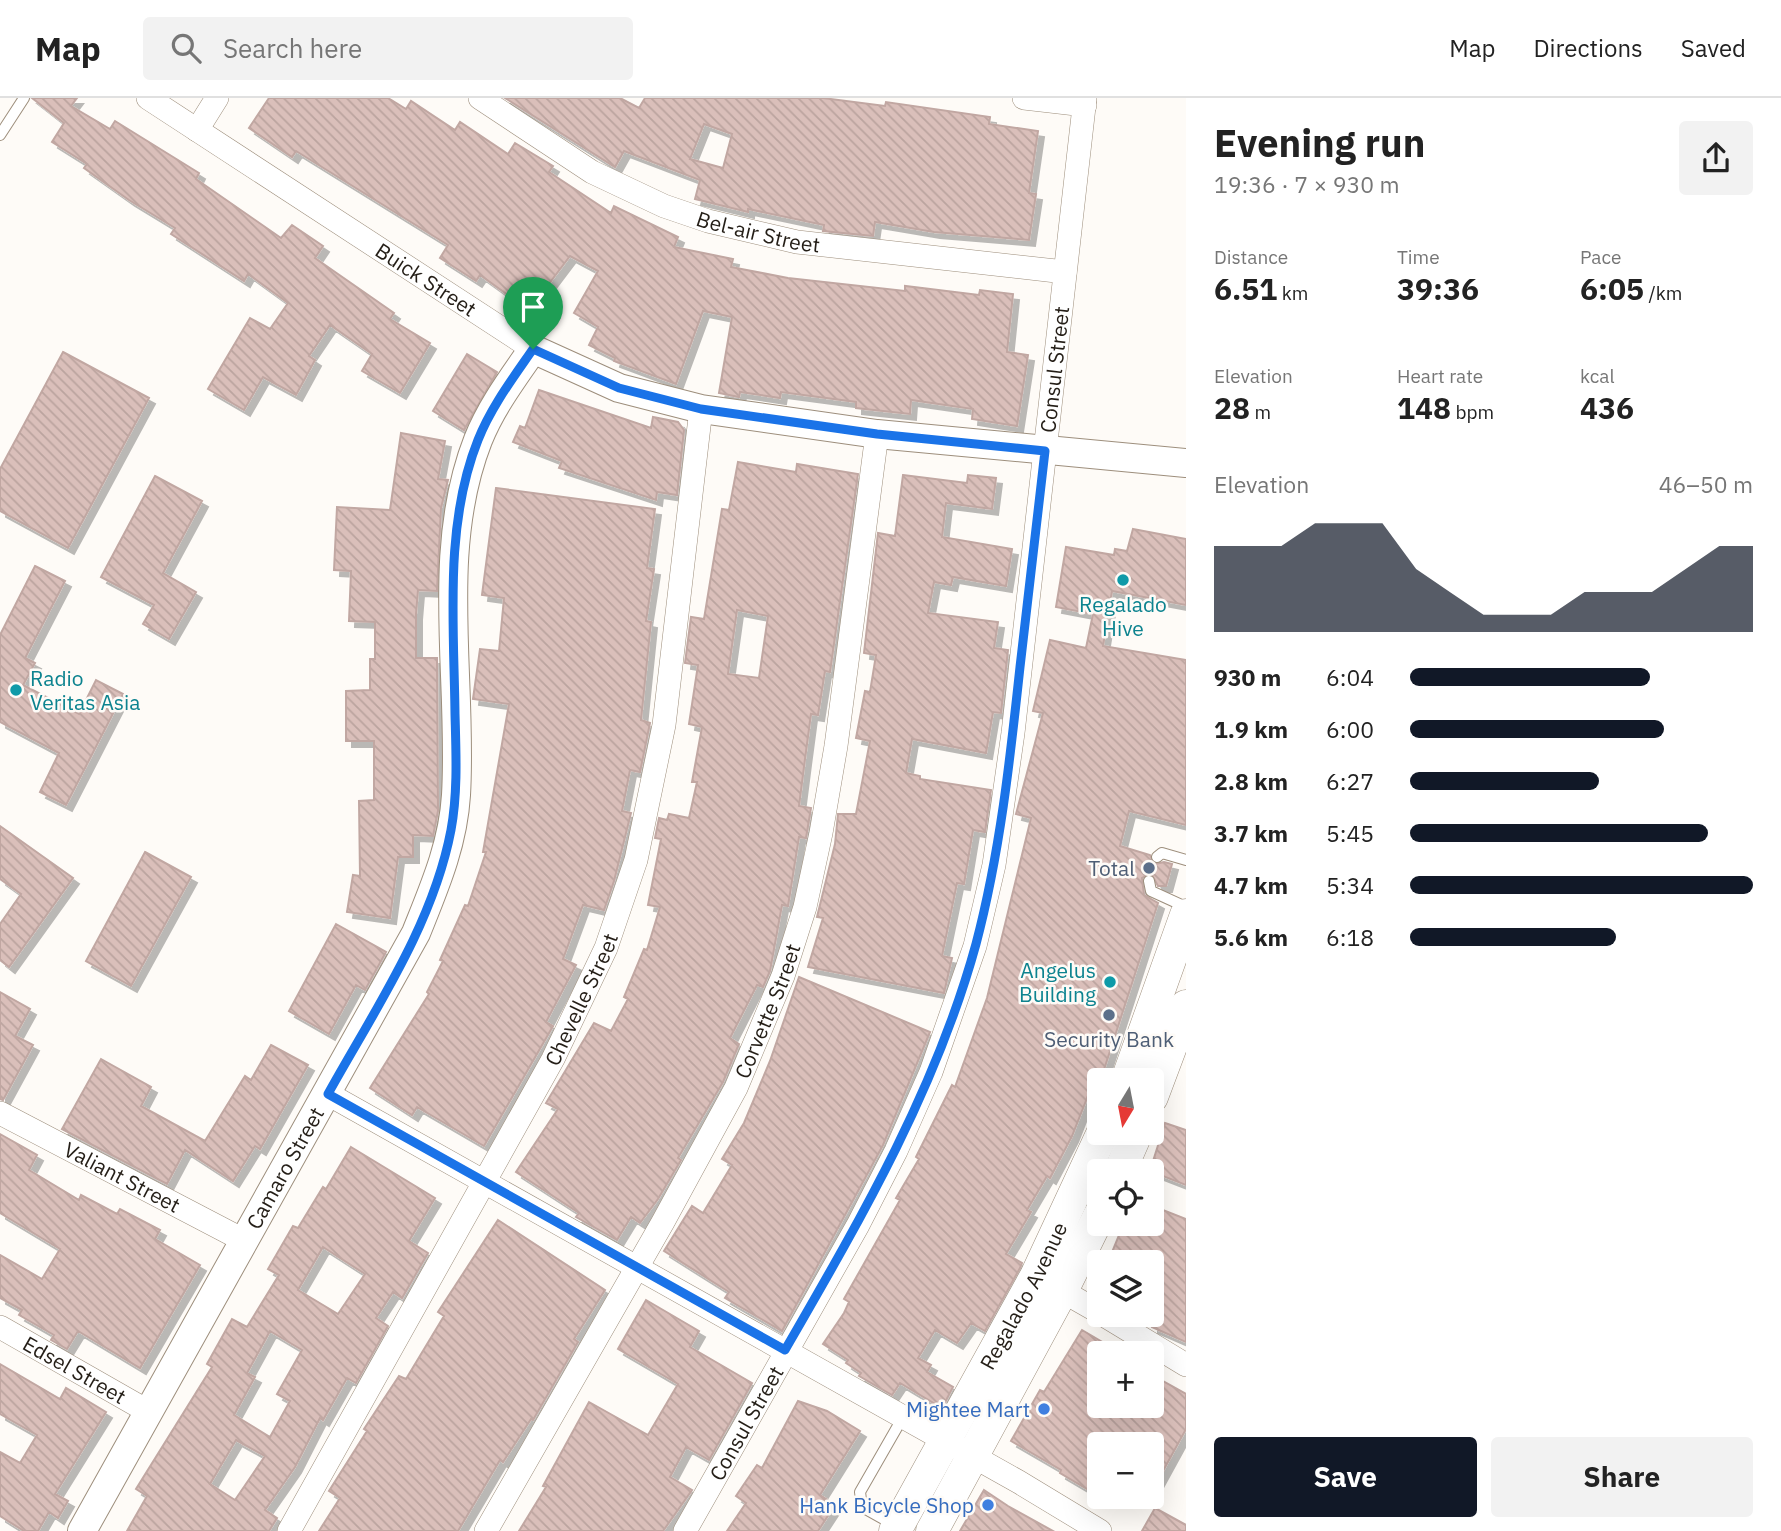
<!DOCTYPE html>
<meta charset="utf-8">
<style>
:root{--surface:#fff;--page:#f2f2f2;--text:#222;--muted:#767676;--line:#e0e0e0;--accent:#111827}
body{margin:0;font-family:"IBM Plex Sans",sans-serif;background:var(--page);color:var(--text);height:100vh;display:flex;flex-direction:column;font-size:26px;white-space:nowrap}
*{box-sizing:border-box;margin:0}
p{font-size:23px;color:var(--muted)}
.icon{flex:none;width:38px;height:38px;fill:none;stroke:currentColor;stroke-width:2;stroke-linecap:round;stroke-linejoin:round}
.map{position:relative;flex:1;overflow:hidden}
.panel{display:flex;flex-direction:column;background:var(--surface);width:595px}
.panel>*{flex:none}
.needle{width:46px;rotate:190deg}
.controls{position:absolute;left:1087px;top:970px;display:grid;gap:14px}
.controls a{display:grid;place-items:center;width:77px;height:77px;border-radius:7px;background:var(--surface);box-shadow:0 7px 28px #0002;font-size:35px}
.pin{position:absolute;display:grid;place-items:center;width:60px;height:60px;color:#fff;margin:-72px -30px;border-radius:50% 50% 50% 0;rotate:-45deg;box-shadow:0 0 7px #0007}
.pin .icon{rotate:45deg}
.round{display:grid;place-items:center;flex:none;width:74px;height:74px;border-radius:7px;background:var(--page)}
.summary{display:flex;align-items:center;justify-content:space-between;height:119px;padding:0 28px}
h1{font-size:38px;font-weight:700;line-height:52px}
.stats{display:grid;grid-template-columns:repeat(3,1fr);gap:10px;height:119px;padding:7px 28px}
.stats div{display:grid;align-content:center}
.stats b{font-size:30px;font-weight:700}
.stats small{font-size:19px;font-weight:400}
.stats p{font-size:19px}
.chart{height:196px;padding:14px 28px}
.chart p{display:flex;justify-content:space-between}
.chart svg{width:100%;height:126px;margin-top:7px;fill:var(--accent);opacity:.7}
.primary-button{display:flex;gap:14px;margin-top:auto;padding:14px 28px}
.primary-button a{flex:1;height:80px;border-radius:7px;background:var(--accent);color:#fff;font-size:28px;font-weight:700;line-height:80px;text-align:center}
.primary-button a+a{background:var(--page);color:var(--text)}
ul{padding:0 28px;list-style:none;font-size:23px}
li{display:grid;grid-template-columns:112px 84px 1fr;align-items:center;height:52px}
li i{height:18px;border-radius:9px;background:var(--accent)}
header{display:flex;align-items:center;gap:42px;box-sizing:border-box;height:98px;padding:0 35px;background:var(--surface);border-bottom:2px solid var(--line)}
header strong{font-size:33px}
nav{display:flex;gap:38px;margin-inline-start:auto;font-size:24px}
.search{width:490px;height:63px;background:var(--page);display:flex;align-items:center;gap:18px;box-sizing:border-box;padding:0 24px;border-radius:7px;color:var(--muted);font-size:26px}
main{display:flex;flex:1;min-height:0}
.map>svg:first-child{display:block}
.building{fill:url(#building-back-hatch);stroke:#c1a7a2;stroke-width:2;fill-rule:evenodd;filter:url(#shadow)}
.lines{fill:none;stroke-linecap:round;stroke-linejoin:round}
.service-casing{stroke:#9d8e7c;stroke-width:12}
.minor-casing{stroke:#9d8e7c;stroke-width:24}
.tertiary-casing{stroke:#9d8e7c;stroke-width:30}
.secondary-casing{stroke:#9d8e7c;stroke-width:33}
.service{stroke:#fff;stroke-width:10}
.minor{stroke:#fff;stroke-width:23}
.tertiary{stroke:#fff;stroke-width:28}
.secondary{stroke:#fff;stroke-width:32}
.route-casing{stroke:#fff;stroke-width:14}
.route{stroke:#1a73e8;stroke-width:9}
.culture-dot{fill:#0f9aa8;stroke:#fefbf7;stroke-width:2.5}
.service-dot{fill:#5c6f8a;stroke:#fefbf7;stroke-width:2.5}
.shop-dot{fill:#3f7fe0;stroke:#fefbf7;stroke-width:2.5}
.labels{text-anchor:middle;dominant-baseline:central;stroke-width:5;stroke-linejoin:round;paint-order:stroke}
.street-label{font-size:21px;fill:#241e17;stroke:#fefbf7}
.culture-label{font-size:21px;fill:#0d838f;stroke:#fefbf7}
.service-label{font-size:21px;fill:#4e5e75;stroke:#fefbf7;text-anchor:end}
.shop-label{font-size:21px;fill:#366cbe;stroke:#fefbf7;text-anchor:end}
</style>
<header>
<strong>Map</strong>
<div class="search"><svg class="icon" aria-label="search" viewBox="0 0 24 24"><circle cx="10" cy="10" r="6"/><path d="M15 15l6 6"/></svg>Search here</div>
<nav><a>Map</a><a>Directions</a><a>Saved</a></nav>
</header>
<main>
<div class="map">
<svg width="1186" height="1433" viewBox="0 0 1186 1433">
<defs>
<pattern id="building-back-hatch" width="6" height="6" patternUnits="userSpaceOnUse" patternTransform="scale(1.75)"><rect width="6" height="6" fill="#dabfba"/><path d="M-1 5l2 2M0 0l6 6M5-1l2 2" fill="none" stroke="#bba49f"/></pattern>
<filter id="shadow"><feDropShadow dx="6" dy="6" stdDeviation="0" flood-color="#0004"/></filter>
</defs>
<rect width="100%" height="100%" fill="#fefbf7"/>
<path class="building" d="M32,0H77L71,8L110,31L115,23L199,75L196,81L281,140L292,127L323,148L315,160L394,215L390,221L430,245L400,295L362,273L372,256L330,227L309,258L315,262L296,297L263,279L244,312L208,291L250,220L270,231L288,205L248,176L244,183L171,136L175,130L129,102L84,70L87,66L52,44L64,25Z
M269,0H388L406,11L411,3L455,32L460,24L508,56L515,45L553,68L549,74L611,115L614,108L678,139L674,149L733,161L731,169L788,180L905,193V188L979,197L980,192L1013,196L1007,254L1028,257L1017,328L972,321L973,311L911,302L910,316L856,310V304L781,294L780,300L740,294L739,299L719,295L732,219L703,213L676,286L614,263L615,260L589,247L598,229L574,215L598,173L570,158L529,212L480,177L476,183L440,160L448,147L296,53L292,59L249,30Z
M505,0H620L639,10L645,0H823L885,8L886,4L990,19L989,26L1038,33L1029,95L1036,96L1029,142L934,134L875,124L873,138L823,133L824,127L748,111V114L695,101L700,82L624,53L615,69ZM704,26L732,36L723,70L690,61Z
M63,254L149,300L68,450L0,413V371Z
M467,256L497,274L464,332L433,313Z
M539,292L651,330L653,319L678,324L684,332L677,397L657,394L656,402L559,370L562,363L513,344L520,328L525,330Z
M401,335L445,343L438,381L448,382L441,410L437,493L418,492L416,516V560H437L438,713L433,738L413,737V759H398L390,820L347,814L353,777L360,778L359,703L374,702V643H346V593L370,592V561H375V524L349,523L351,473L334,472L337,409L390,412Z
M738,364L796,374L797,366L858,376L830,574L825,573L818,617L811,616L805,661L799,708L811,710L806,740L799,739L788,808L782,807L770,873L763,889L757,887L730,940L739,946L723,984L678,1060L681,1062L658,1101L640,1125L631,1119L617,1142L576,1119L579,1115L516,1074L558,1011L546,1005L594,925L611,933L628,901L624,899L644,851L647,852L660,809L648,807L661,741L655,740L659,720L667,722L669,716L689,720L697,684H692L702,629L689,626L698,567L685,565L691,519L704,521L722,411L729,412ZM737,512L768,518L759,580L728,576Z
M903,377L967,385L968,377L996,380L992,411L946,405L942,439L1012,451L1006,488L953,479L951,487L934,484L928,515L998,524L994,550L1008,552L1001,615L993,614L986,655L912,641L906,675L920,678V681L991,692L985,734L973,732L964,786L957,785L942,858L952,860L944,895L808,869L823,820L817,819L835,746L838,716H856L870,643L856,640L865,593L870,594L876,557L864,555L878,435L895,438Z
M155,378L202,403L163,475L196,494L169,541L143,526L154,507L101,479Z
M496,390L655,411L647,470L654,471L646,523L651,524L641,622L650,625L640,674L630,672L622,713L631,715L614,783L604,812L583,807L563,861L576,867L546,924L553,928L484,1048L417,1009L412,1017L370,990L429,896L427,894L443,863L440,862L465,807L468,808L486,754H483L509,606L473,601L480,551L499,553L504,500L482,497Z
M1133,431L1186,441V507L1112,493L1103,548L1186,562V727L1129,713L1120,748L1150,757L1155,766L1164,764L1172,766L1166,788H1158L1151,775L1142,780L1144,797L1158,805L1099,987L1093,985L1072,1038L1050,1080L1047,1078L1027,1112L1031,1114L1006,1156L1022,1165L1020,1170L985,1233L971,1225L957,1245L935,1232L918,1260L931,1267L927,1274L953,1289L942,1310L900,1285L892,1297L859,1278L861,1275L846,1265L848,1262L823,1246L844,1215L849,1204L844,1201L900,1102L896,1100L919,1061L916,1059L952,987L955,989L987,900L1031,720L1016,716L1043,615L1033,613L1050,542L1086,550L1093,516L1056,509L1066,449L1114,457L1115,451L1127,453Z
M35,468L65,483L25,560L35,565L23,587L79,616L96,582L123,596L66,707L40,694L59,655L0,624V537Z
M0,728L73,780L9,869L0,862V826L21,796L0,781Z
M145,754L191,779L131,888L86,863Z
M336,826L386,854L365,892L356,887L329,936L289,913Z
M799,879L930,934L883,1047L782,1233L725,1200L729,1194L664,1153L692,1108L703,1115L732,1067L722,1061L744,1025L770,963Z
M0,894L30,911L15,938L33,947L3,1002L0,1001Z
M271,947L308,967L260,1051L255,1048L233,1083L185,1052L167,1086L62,1031L101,961L151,989L141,1008L205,1043L245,978L251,982Z
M1165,1025L1186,1032V1087L1150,1073Z
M0,1036L37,1057L29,1072L79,1102L81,1097L117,1116L120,1111L160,1132L155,1141L200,1167L140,1270L78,1233L67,1251L51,1242L54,1237L19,1217L22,1212L0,1200V1157L42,1181L60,1151L0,1115Z
M351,1049L435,1100L409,1143L428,1155L402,1200L393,1194L376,1220L388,1228L356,1285L347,1280L323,1322L320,1320L295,1369L265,1412L277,1420L269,1433H127L147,1398L136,1391L212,1269L207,1266L232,1221L247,1229L279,1177L268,1171L293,1128L298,1130L323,1089L326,1091ZM323,1149L365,1176L338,1216L298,1192ZM270,1233L302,1252L277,1296L290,1303L270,1339L234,1317L255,1279L247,1275ZM236,1342L265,1358L235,1402L210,1386Z
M1152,1112L1161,1116L1163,1112L1186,1121V1244L1152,1229V1164H1108L1124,1125H1152Z
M498,1122L605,1192L574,1241L578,1244L533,1322L531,1321L503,1364L500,1362L458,1433H319L340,1400L329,1393L367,1333L364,1331L399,1278L406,1281L444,1218L438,1214Z
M646,1202L699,1233L690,1249L752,1285L709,1362L686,1349L670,1379L692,1392L663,1433H519L546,1389L543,1388L589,1304L648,1337L678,1286L618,1251Z
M1082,1232L1121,1255H1099V1307H1152V1277L1186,1296V1331L1152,1393V1346H1099V1398L1060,1375L1061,1372L1011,1343L1040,1292L1044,1294Z
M0,1266L60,1301L66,1290L106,1314L55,1396L68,1403L58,1420L49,1414L38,1433H24L0,1418V1354L20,1365L37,1337L0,1316Z
M798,1303L827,1313L860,1333L820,1397L835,1407L818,1433H727L746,1405L736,1398L757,1367L762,1370Z
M984,1392L1008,1408L1053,1433H960Z
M1155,1410L1186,1427V1433H1142Z"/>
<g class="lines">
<defs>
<path id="service" d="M0,37L24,0
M1157,759L1162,755L1186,762
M1149,783L1151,793L1186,809
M896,1428L862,1409L860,1394L903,1319"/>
<g id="minor">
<path id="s1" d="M148,0L533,251"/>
<path id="s2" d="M480,0L592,74L664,108L708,123L797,144L1065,174"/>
<path d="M1024,0L1085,7"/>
<path d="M197,32L217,0"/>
<path d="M328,996L1019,1384L1100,1433"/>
<path id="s3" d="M0,1015L245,1143"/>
<path d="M1050,1186L1099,1214"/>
<path d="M1102,1216L1186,1267"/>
<path id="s4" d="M0,1229L149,1314"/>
<path id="s5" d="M289,1433L553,961L606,850L636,762L664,627L701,311"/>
<path id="s6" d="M486,1433L663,1124L736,990L783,878L805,809L821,735L836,648L877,336"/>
<path id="s7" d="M685,1433L858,1127L896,1053L931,974L975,848L994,767L1013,635L1085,0"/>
</g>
<g id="tertiary">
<path id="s8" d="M82,1433L416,835C434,790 453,747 456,697C463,581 434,454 478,342C491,309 513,280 533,251L619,290L701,311L877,336L1186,365"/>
</g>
<g id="secondary">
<path d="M1127,982L1186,817"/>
<path d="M1152,999L1186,908"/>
<path d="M1120,1073L1137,1034"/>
<path id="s9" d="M895,1433L1036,1178L1103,1034"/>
<path d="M932,1433L1062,1193L1099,1118"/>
</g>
</defs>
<use href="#service" class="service-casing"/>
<use href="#minor" class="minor-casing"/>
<use href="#tertiary" class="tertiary-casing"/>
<use href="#secondary" class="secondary-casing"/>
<use href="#service" class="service"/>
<use href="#minor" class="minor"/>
<use href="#tertiary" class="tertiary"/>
<use href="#secondary" class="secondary"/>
</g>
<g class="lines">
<defs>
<path id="route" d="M533,251L619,290L701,311L877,336L1045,353C1037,425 1028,497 1020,569C1010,662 1000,755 976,846C936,992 860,1122 785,1252L328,996C374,913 433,827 451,732C458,694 456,654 455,616C454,526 444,427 478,342C491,309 513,280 533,251Z"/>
</defs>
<use href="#route" class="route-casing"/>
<use href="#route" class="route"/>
</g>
<g class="culture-dot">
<circle cx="1123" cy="482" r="7"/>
<circle cx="16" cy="592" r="7"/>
<circle cx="1110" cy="884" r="7"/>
</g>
<g class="service-dot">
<circle cx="1149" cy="770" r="7"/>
<circle cx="1109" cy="917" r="7"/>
</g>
<g class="shop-dot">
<circle cx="1044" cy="1311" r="7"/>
<circle cx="988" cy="1407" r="7"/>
</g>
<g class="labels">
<g class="street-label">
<text stroke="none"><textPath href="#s2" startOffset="312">Bel-air Street</textPath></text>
<text stroke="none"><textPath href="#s1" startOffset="332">Buick Street</textPath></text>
<text stroke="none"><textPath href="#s7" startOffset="1237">Consul Street</textPath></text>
<text stroke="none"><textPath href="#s5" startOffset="607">Chevelle Street</textPath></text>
<text stroke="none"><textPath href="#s6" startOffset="592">Corvette Street</textPath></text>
<text stroke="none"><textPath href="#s8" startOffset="416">Camaro Street</textPath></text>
<text stroke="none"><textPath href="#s3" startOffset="138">Valiant Street</textPath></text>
<text stroke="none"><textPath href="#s9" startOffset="268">Regalado Avenue</textPath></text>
<text stroke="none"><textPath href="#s4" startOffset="86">Edsel Street</textPath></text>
<text stroke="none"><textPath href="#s7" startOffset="124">Consul Street</textPath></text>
</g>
<g class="culture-label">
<text x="1123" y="506">Regalado<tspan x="1123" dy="24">Hive</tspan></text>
<text x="30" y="580" text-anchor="start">Radio<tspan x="30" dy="24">Veritas Asia</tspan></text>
<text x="1096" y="872" text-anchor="end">Angelus<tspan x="1096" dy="24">Building</tspan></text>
</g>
<g class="service-label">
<text x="1135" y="770">Total</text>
<text x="1109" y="941" text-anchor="middle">Security Bank</text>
</g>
<g class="shop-label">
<text x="1030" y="1311">Mightee Mart</text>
<text x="974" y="1407">Hank Bicycle Shop</text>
</g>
</g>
</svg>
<div class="controls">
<a><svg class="needle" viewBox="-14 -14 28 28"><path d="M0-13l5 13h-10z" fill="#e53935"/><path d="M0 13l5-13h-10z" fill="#767676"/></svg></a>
<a><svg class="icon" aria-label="locate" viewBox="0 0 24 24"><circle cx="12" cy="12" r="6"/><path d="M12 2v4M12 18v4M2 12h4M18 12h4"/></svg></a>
<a><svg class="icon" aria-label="layers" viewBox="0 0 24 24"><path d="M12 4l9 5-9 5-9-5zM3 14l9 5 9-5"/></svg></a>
<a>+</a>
<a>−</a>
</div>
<div class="pin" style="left:533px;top:251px;background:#1e9e55"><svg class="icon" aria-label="arrive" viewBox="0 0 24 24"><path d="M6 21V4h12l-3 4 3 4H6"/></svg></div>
</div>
<section class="panel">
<div class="summary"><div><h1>Evening run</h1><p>19:36 · 7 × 930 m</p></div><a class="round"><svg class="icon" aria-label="share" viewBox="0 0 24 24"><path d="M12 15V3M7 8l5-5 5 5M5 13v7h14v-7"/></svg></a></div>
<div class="stats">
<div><p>Distance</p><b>6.51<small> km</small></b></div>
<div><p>Time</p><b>39:36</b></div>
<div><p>Pace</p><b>6:05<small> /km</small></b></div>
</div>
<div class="stats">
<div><p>Elevation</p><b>28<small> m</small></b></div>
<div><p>Heart rate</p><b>148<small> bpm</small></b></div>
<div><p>kcal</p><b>436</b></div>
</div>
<div class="chart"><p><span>Elevation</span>46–50 m</p>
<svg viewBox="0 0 160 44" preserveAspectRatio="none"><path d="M0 44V14L10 14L20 14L30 6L40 6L50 6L60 22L70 30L80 38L90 38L100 38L110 30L120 30L130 30L140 22L150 14L160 14V44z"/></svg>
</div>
<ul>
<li><b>930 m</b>6:04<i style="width:70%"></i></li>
<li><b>1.9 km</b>6:00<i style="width:74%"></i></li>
<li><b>2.8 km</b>6:27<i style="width:55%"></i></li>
<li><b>3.7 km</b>5:45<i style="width:87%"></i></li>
<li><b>4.7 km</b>5:34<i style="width:100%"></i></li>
<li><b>5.6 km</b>6:18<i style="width:60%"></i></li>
</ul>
<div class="primary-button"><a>Save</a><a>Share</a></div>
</section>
</main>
